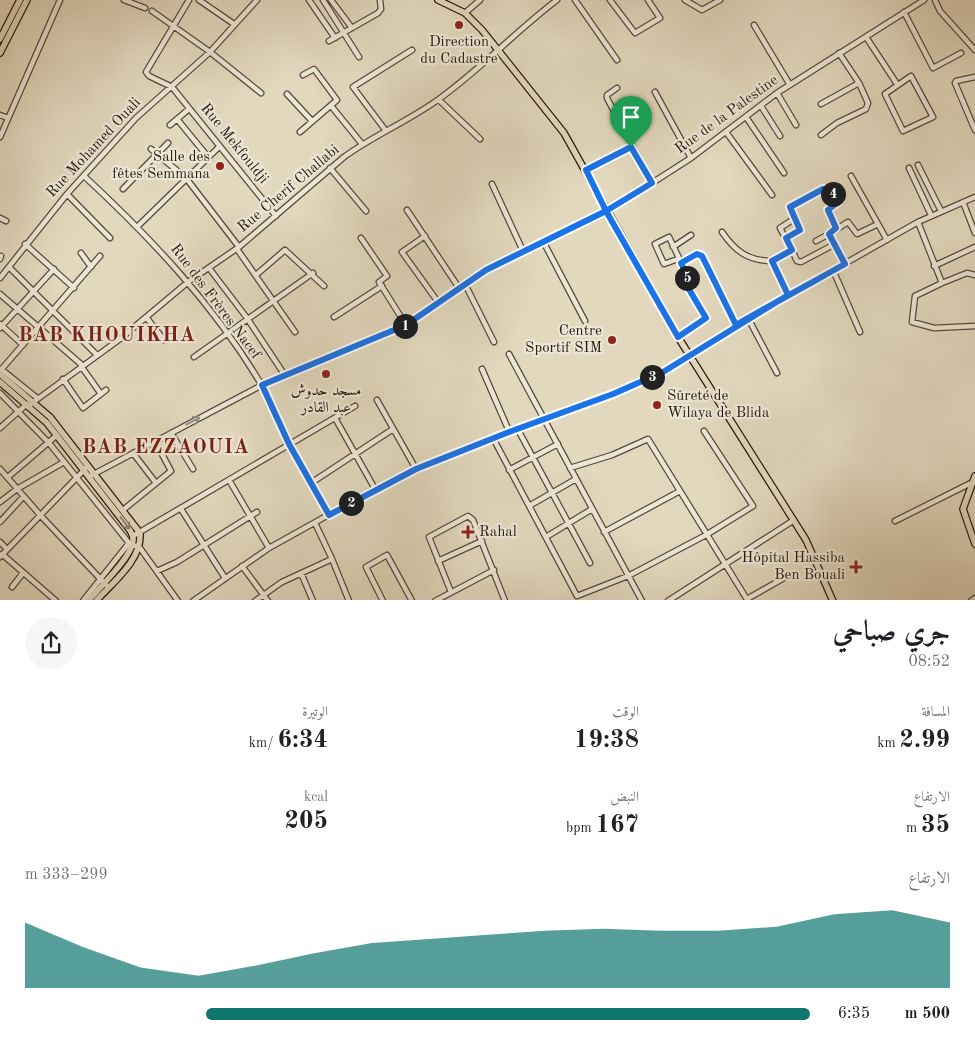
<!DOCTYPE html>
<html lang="ar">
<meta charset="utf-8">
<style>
:root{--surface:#fff;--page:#f6f6f6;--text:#202124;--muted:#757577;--accent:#0f766e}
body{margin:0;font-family:"Old Standard TT",Amiri,serif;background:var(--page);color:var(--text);direction:rtl;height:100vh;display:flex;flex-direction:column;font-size:19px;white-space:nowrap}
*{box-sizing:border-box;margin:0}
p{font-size:16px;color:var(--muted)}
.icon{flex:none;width:28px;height:28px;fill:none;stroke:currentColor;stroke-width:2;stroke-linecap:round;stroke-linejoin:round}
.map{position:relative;height:600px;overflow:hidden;direction:ltr}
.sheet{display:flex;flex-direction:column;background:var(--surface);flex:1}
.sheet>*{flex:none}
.pin{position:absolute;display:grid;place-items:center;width:42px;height:42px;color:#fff;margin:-51px -21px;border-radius:50% 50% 50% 0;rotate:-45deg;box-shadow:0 0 5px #0007}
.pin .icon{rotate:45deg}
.km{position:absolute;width:25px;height:25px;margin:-12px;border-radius:50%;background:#222;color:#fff;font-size:14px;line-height:25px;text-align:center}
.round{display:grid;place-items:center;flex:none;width:52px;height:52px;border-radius:26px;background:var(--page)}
.overview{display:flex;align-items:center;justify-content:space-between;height:85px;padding:0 25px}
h1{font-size:28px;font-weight:800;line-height:38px}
.metrics{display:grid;grid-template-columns:repeat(3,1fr);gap:8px;height:85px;padding:5px 25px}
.metrics div{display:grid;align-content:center}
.metrics b{font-size:25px;font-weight:800}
.metrics small{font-size:14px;font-weight:400}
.metrics p{font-size:14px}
.chart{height:140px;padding:10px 25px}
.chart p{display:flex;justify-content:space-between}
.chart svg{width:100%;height:90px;margin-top:5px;fill:var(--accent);opacity:.7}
ul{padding:0 25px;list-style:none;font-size:16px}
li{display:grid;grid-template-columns:80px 60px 1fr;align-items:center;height:38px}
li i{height:12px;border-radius:6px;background:var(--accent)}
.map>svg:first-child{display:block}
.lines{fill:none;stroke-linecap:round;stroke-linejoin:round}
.minor-casing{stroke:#56493b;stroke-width:7}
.major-casing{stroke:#28190f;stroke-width:8}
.minor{stroke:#ece6d5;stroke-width:4.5}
.major{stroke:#e2d8be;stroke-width:5.5}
.oneway{stroke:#948a7c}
.oneway2{stroke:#8e826f}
.route-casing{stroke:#fff;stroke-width:10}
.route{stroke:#1a73e8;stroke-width:6}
.poi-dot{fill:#8f2418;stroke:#ece6d5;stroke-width:2}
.labels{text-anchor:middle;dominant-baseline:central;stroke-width:4.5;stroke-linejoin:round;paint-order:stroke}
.poi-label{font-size:15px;fill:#28190f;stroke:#ece6d5;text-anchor:end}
.street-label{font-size:15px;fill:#28190f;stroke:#ece6d5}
.district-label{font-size:20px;font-weight:bold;letter-spacing:1px;fill:#7a1f14;stroke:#ece6d5}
</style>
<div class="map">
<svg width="975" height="601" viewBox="0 0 975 601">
<rect width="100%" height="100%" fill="#e2d8be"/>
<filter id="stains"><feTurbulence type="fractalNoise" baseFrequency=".004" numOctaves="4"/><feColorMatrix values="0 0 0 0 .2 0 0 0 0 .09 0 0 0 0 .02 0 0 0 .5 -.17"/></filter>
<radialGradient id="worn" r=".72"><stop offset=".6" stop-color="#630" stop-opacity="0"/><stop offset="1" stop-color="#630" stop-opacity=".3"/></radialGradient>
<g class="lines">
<defs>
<path id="minor" d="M124,0L145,8
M189,0L146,72L149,76L172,87L276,216
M199,0L234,24
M309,0L335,38
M323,0L359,57
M331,0L352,28
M575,0L617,60
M610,0L635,33L660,18L648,0
M685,0L702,10L720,0
M935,0L940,11L975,50
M152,11L210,52L261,93
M904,12L933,68L961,53
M465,13L480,0
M754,25L790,85
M866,37L897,84
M329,41L378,13L381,9L380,0
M911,76L933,117L903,131L885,94Z
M975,77L956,81L955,83L975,130
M617,88L607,95V98L652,183
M655,92L691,158
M777,93L796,125
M287,94L312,121
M439,100L480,139
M821,104L859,83L839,53
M761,106L780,136
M332,107L362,144
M0,115L8,118
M746,117L784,173
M177,119L208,157
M170,125L189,109
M386,131L353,87L412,50
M300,132L337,100L314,69L303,75
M726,132L772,195
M821,135L837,123L866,109L868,103L859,83
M0,137L60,0
M151,149L186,178L239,247
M918,165L941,211
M330,168L366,211
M909,168L931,215
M586,170L631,147
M84,176C151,238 214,305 261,384C272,402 279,423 288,442C300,467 315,491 329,515
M851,176L887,240
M492,184L523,251
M123,189L168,143
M67,194L110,238
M963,202L975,233
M407,210L459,288
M0,218L6,221
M918,222L942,283L915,296L912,322L934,328L975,326
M138,226L219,147
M722,232C735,251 748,261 772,261
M425,236L402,252L438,302
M361,238L387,276L379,282L406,325
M786,238L800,230L794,219
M816,241L829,234
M544,243L585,321
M25,244L74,288
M835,244L829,234L848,222L857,234L878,224
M673,247L691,235
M237,249L295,332
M792,250L780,228L794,219L790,207L821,190H831L838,202L828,210L836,228
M81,253L91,267
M0,259L1,256
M681,263L697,255H702L736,325
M934,266L975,247
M9,267L97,355
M209,268L247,318L284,374
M833,270L860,332
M256,275L285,250L324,286
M0,278L67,194L136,118L210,52L257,0
M942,283L967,273L975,275
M465,284L494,342
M0,294L82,365
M789,295L772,261L792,250L797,261L801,262L835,244L845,264
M146,317L164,340
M334,317L382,286
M748,318L777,373
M0,324L23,345
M0,328L54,269
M678,337L705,320V317L687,286V275L669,237L655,244L664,264L678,259
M509,354L642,601
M194,357L313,273
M81,366L101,394
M1,369L37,398
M482,369L509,431
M0,371L100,256
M63,379L83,408L106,390
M0,393L49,443L129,543L140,548L178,601
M377,400L416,469
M28,406L120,339L188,282L239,247L344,157C374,135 409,121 439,99C481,69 516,31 557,0
M335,418L375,489
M0,428L27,404
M517,428L590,563
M171,433L193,469
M493,438L577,596L628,576L706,535L753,506L704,431
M133,453L156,483
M570,468L612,455L648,439L748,601
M0,469L41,516L108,587
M509,470L558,444
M92,475L262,385L406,325L486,270L606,211L652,183L691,158L777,93L924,0
M8,477L57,435
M229,480L269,548
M311,483L393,429
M0,502L17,489L64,462
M529,506L576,479
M181,509L225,578
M123,510L171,471L155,441
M895,521L973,482
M0,522L23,497
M604,532L680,491
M133,536L355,406
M546,537L592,509
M0,542L7,549
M2,554L56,601
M0,557L86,468
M332,559L349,601
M438,561L482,541
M242,566L268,601
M157,571L177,562L257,512
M301,573L313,601
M12,587L23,573
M451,592L429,537L468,516L473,520L505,601
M747,599L784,578
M83,601L129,543
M193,601L269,548L375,489L465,448L613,394L663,372L756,314L918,222L975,197
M255,601L282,582L332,559L315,523
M383,601L366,567L387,555L412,601
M435,601L494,570
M668,601L794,520
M971,601L975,598"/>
<path id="major" d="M438,0L465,13L482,30L564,133L678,337L806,540L833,601
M0,39L20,0
M0,53L27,0
M0,374L50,417L140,533C142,560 113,582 96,601
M0,382L47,423L126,525C129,529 133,533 133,539C134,555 99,588 88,601
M975,476L963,509L975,544"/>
</defs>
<use href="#minor" class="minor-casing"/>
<use href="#major" class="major-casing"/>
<use href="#minor" class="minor"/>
<use href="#major" class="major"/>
</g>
<defs><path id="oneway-shaft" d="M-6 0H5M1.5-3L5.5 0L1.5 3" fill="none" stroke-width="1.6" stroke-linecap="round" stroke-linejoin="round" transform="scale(1.25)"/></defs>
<use class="oneway" href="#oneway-shaft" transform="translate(193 421) rotate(-28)"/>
<use class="oneway2" href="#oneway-shaft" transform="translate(125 523) rotate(53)"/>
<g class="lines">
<defs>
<path id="route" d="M631,147L586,170L606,211L486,270L406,325L262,385L289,444L329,515L416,469L509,432L613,394L663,372L788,295L772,261L792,250L786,238L800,230L790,207L823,189L831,190L838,202L828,210L836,228L829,234L845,264C809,284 772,304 736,325L702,256L697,254L681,263L687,275V286L706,318L678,337L606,211L652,183L631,147"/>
</defs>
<use href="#route" class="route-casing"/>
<use href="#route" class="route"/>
</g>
<g class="poi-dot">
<circle cx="459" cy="25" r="5"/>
<circle cx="220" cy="166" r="5"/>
<circle cx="612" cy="340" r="5"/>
<circle cx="326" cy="374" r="5"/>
<circle cx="657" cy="405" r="5"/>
<path d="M465.5 524.5h5v5h5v5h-5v5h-5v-5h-5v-5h5z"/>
<path d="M853.5 559.5h5v5h5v5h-5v5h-5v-5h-5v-5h5z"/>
</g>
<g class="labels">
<g class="poi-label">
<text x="459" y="42" text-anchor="middle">Direction<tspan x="459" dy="17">du Cadastre</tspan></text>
<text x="210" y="157">Salle des<tspan x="210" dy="17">fêtes Semmana</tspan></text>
<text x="602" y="331">Centre<tspan x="602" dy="17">Sportif SIM</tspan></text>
<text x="326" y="391" text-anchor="middle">مسجد حدوش<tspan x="326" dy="17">عبد القادر</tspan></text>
<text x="667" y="396" text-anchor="start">Sûreté de<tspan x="667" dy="17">Wilaya de Blida</tspan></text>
<text x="479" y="532" text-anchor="start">Rahal</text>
<text x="845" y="558">Hôpital Hassiba<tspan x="845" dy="17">Ben Bouali</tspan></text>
</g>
<g class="street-label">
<text transform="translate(727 115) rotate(-36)">Rue de la Palestine</text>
<text transform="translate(234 144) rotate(51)">Rue Mekfouldji</text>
<text transform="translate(94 148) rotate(-47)">Rue Mohamed Ouali</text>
<text transform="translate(289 189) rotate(-40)">Rue Cherif Challabi</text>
<text transform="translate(215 302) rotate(53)">Rue des Frères Nacef</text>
</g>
<g class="district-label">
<text x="107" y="336">BAB KHOUIKHA</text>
<text x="166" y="448">BAB EZZAOUIA</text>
</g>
</g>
<rect width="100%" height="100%" filter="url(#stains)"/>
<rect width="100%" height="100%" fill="url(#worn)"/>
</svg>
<div class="pin" style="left:631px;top:147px;background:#1e9e55"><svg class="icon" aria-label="arrive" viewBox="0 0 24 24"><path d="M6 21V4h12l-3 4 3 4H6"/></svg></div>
<b class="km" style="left:405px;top:326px">1</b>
<b class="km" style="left:351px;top:503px">2</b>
<b class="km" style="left:652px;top:377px">3</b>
<b class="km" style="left:833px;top:194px">4</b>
<b class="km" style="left:687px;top:278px">5</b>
</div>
<section class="sheet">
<div class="overview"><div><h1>جري صباحي</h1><p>08:52</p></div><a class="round"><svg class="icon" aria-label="share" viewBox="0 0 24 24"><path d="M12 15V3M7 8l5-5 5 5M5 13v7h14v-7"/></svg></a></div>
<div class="metrics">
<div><p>المسافة</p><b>2.99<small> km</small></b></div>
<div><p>الوقت</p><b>19:38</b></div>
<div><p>الوتيرة</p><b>6:34<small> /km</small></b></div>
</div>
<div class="metrics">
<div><p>الارتفاع</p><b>35<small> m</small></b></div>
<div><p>النبض</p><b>167<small> bpm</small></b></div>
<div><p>kcal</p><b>205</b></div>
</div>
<div class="chart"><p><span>الارتفاع</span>299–333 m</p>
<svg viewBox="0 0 160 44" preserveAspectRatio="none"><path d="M0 44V12L10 24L20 34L30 38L40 33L50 27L60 22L70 20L80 18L90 16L100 15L110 16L120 16L130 14L140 8L150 6L160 12V44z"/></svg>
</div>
<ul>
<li><b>500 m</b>6:35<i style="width:77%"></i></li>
</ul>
</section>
